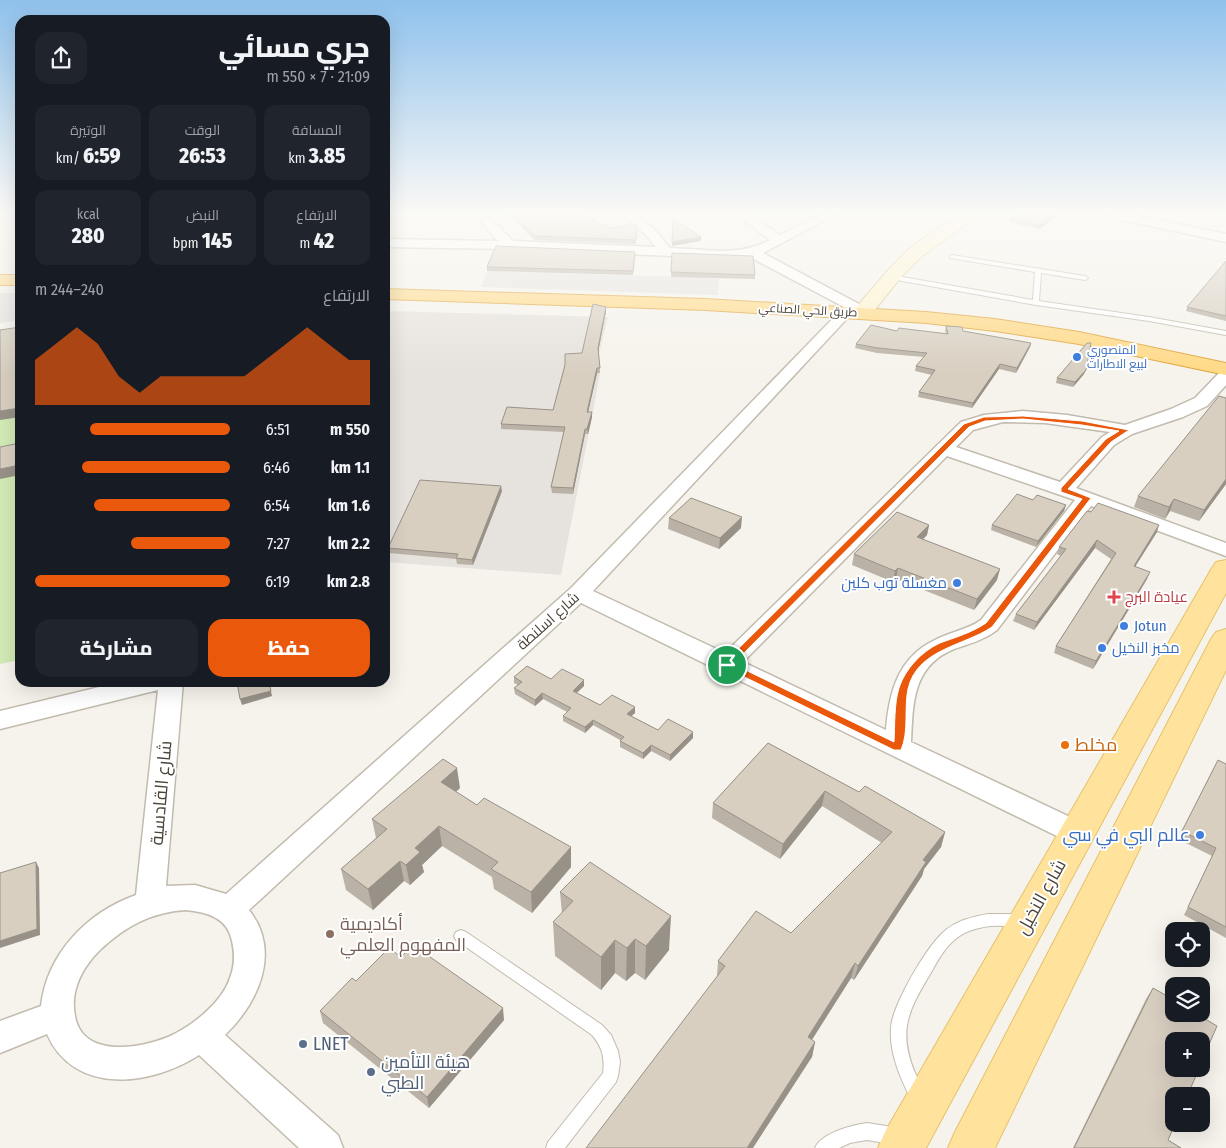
<!DOCTYPE html>
<html lang="ar">
<meta charset="utf-8">
<style>
:root{--surface:#171b24;--page:#20242c;--text:#f1f3f6;--muted:#9ea1a6;--accent:#ea580c}
body{margin:0;font-family:"Fira Sans Condensed",Cairo,sans-serif;background:var(--page);color:var(--text);direction:rtl;height:100vh;display:flex;flex-direction:column;font-size:19px;white-space:nowrap}
*{box-sizing:border-box;margin:0}
p{font-size:16px;color:var(--muted)}
.icon{flex:none;width:28px;height:28px;fill:none;stroke:currentColor;stroke-width:2;stroke-linecap:round;stroke-linejoin:round}
.map{position:relative;flex:1;overflow:hidden;direction:ltr}
.details{position:absolute;left:15px;top:15px;width:375px;height:672px;display:flex;flex-direction:column;background:var(--surface);border-radius:15px;box-shadow:0 5px 20px #0002;direction:rtl}
.details>*{flex:none}
.tools{position:absolute;left:1165px;top:922px;display:grid;gap:10px}
.tools a{display:grid;place-items:center;width:45px;height:45px;border-radius:10px;background:var(--surface);box-shadow:0 5px 20px #0002;font-size:25px}
.pin{position:absolute;display:grid;place-items:center;width:42px;height:42px;color:#fff;margin:-21px;border:2px solid #fff;border-radius:50%;box-shadow:0 1px 5px #0007}
.round{display:grid;place-items:center;flex:none;width:52px;height:52px;border-radius:15px;background:var(--page)}
.headline{display:flex;align-items:center;justify-content:space-between;height:85px;padding:0 20px}
h1{font-size:28px;font-weight:800;line-height:38px}
.stats{display:grid;grid-template-columns:repeat(3,1fr);gap:8px;height:85px;padding:5px 20px}
.stats div{display:grid;align-content:center;border-radius:12px;background:var(--page);text-align:center}
.stats b{font-size:21px;font-weight:800}
.stats small{font-size:14px;font-weight:400}
.stats p{font-size:14px}
.chart{height:140px;padding:10px 20px}
.chart p{display:flex;justify-content:space-between}
.chart svg{width:100%;height:90px;margin-top:5px;fill:var(--accent);opacity:.7}
.action{display:flex;gap:10px;margin-top:auto;padding:10px 20px}
.action a{flex:1;height:58px;border-radius:15px;background:var(--accent);color:#fff;font-size:20px;font-weight:800;line-height:58px;text-align:center}
.action a+a{background:var(--page);color:var(--text)}
ul{padding:0 20px;list-style:none;font-size:16px}
li{display:grid;grid-template-columns:80px 60px 1fr;align-items:center;height:38px}
li i{height:12px;border-radius:6px;background:var(--accent)}
.map>svg:first-child{display:block}
.industrial{fill:#e6e2dd}
.green{fill:#d2eab5}
.parking{fill:#e5e3e0}
.lines{fill:none;stroke-linecap:round;stroke-linejoin:round}
.service-casing{stroke:#c2bbae;stroke-width:2}
.minor-casing{stroke:#c2bbae;stroke-width:3}
.secondary-casing{stroke:#d6c79b;stroke-width:2}
.primary-casing{stroke:#e6c16a;stroke-width:2}
.trunk-casing{stroke:#e0a43c;stroke-width:2}
.service{fill:#fff;fill-rule:evenodd}
.minor{fill:#fff;fill-rule:evenodd}
.secondary{fill:#fff3cd;fill-rule:evenodd}
.primary{fill:#ffe39c;fill-rule:evenodd}
.trunk{fill:#ffd985;fill-rule:evenodd}
.wall{fill:#bab2a6}
.shaded-wall{fill:#979187}
.building{fill:#d8cfc1;stroke:#979187}
.route{fill:#ea580c;stroke:#fff;fill-rule:evenodd}
.shop-dot{fill:#3f7fe0;stroke:#fff;stroke-width:2}
.health-dot{fill:#e0444e;stroke:#fff;stroke-width:2}
.food-dot{fill:#e8710a;stroke:#fff;stroke-width:2}
.education-dot{fill:#8d6e63;stroke:#fff;stroke-width:2}
.service-dot{fill:#5c6f8a;stroke:#fff;stroke-width:2}
.labels{text-anchor:middle;dominant-baseline:central;stroke-width:4;stroke-linejoin:round;paint-order:stroke}
.far-street-label{font-size:12px;fill:#4b4439;stroke:#fff}
.far-shop-label{font-size:12px;fill:#366cbe;stroke:#fff;text-anchor:start}
.shop-label{font-size:15px;fill:#366cbe;stroke:#fff;text-anchor:start}
.health-label{font-size:15px;fill:#be3a42;stroke:#fff;text-anchor:start}
.street-label{font-size:15px;fill:#4b4439;stroke:#fff}
.near-food-label{font-size:18px;fill:#c56008;stroke:#fff;text-anchor:start}
.near-street-label{font-size:18px;fill:#4b4439;stroke:#fff}
.near-shop-label{font-size:18px;fill:#366cbe;stroke:#fff;text-anchor:end}
.near-education-label{font-size:18px;fill:#785e54;stroke:#fff;text-anchor:start}
.near-service-label{font-size:18px;fill:#4e5e75;stroke:#fff;text-anchor:start}
</style>
<div class="map">
<svg width="1226" height="1148" viewBox="0 0 1226 1148">
<rect width="100%" height="100%" fill="#f6f3ec"/>
<path class="industrial" d="M385,311L608,317L598,358L600,373L592,417L561,575L385,562Z"/>
<path class="green" d="M20,349V660L0,664V352Z"/>
<path class="parking" d="M487,271L719,278L718,295L481,287Z
M0,293H20V320L0,323Z"/>
<g class="lines">
<defs>
<path id="service" d="M952,255L1085,276L1088,278L1085,280L1041,273L1039,301L1149,317L1226,331V335L1149,321L1036,305L891,279L888,277L891,275L1033,300L1035,272L950,258V256Z
M989,914H1010L1026,917L1028,921L1026,925C1019,928 1011,926 1003,926C992,925 980,927 969,931C951,938 942,953 933,969C911,1007 896,1027 915,1073C919,1081 924,1089 927,1097L925,1103L919,1105L913,1103C901,1080 889,1054 891,1027C893,1004 928,943 947,929C959,920 974,916 989,914Z
M461,930L466,932L602,1025L611,1035L618,1051L620,1062L618,1076L616,1082L565,1148H546L548,1142L603,1073C605,1057 602,1047 592,1035L456,940L454,936L456,932Z
M867,1123L886,1126L903,1131L905,1137L903,1143L897,1145L867,1140L850,1143L839,1148H815C821,1133 852,1125 867,1123Z"/>
<path id="minor" d="M13,214H20V218L15,217Z
M385,214H400L398,217L385,220Z
M474,214H486L513,241L656,247L646,235L621,214H634L654,229L670,248C705,249 738,257 770,240L736,214H749L780,235L823,214H837L763,253L859,304L861,307L859,310L854,311L593,591L725,653L961,422L984,415L1023,411L1067,415L1125,425L1171,409L1195,398L1220,372L1226,370V385L1207,406L1183,417L1132,434L1114,445L1076,488L1226,543V556L1091,506L997,630C984,640 969,644 954,649C912,666 913,704 911,742L1087,825L1091,833L1087,841L1077,844L1067,841L581,603L249,910C282,952 258,1003 225,1035L338,1135L343,1148H299L199,1055C151,1086 74,1096 47,1034L0,1053V1021L41,1006C47,953 88,912 136,895L158,690L0,729V711L120,682H183L166,886L195,885L226,894L571,588L844,307L750,257L742,259L509,249L385,247V239L498,241ZM1003,422L1045,423L1110,432L1102,437L1060,482L956,447L973,430ZM947,456L1075,500L981,620C967,630 950,632 935,640C898,657 889,693 886,730L743,662ZM186,910C207,912 228,918 232,941C235,954 235,965 230,978C222,1003 191,1027 168,1037C139,1049 82,1058 75,1016C70,991 82,968 99,951C124,927 151,912 186,910Z
M1108,214H1129L1226,234V242L1114,218Z"/>
<path id="secondary" d="M963,214H981L921,257L902,276L873,312L866,314L859,312L857,308L859,304L889,269L909,249L930,233Z"/>
<path id="primary" d="M1226,560V593L926,1148H878L885,1132L1212,568L1216,562Z
M1226,629V670L995,1148H948L955,1132L1211,639L1216,632Z"/>
<path id="trunk" d="M0,275H20V285H0Z
M385,289L705,299L926,312L995,319L1079,332L1226,363V375L1079,344L995,331L926,323L705,310L385,299Z"/>
</defs>
<use href="#service" class="service-casing"/>
<use href="#minor" class="minor-casing"/>
<use href="#secondary" class="secondary-casing"/>
<use href="#primary" class="primary-casing"/>
<use href="#trunk" class="trunk-casing"/>
<use href="#service" class="service"/>
<use href="#minor" class="minor"/>
<use href="#secondary" class="secondary"/>
<use href="#primary" class="primary"/>
<use href="#trunk" class="trunk"/>
</g>
<path class="wall" d="M507,214H584L602,226L611,228L637,226L636,244L535,240Z
M1017,214H1058V215L1039,229L1009,222L1010,218Z
M672,253L755,275V279L671,277Z
M635,256L633,275L487,271V267Z
M1226,261V321L1186,311L1187,307Z
M606,307V311L598,352L600,373H597L588,412L592,417L588,434H585L573,494L552,493L551,487L564,432L501,429V424L553,410Z
M946,326L963,331L1031,343L1030,347L1016,373L999,369L972,408L918,397L919,392L932,375L915,371L916,366L924,357L877,353L855,348L856,344L897,331L946,333L945,331Z
M1084,374L1073,387L1056,383L1057,378Z
M1226,398V484L1199,521L1170,511L1165,519L1134,507L1138,496Z
M502,491L473,565L457,564L456,559L389,553L388,548Z
M1033,500L1066,505L1064,511L1036,547L991,530L992,525Z
M1087,511L1157,532L1135,567L1147,579L1093,669L1054,653L1056,646L1111,559L1095,548L1034,630L1013,621L1016,614L1061,556L1057,554L1059,547Z
M669,518L741,528L719,549L668,529Z
M929,525L927,535L923,539L997,580L974,610L896,579L893,582L852,565L854,554Z
M514,677L551,679L584,686L577,693L600,705L635,707V713L631,716L658,730L693,738L670,761L651,751L643,759L620,747V740L593,725L585,733L563,721V716L567,712L543,699L535,706L515,694L514,688L518,685L514,683Z
M768,743L859,792L945,832L941,847L924,869L922,876L854,980L851,978L812,1040L815,1042L812,1057L717,976L718,961L791,933L882,843L822,806L780,859L712,818L713,803Z
M1218,760L1226,764V938L1184,915L1212,856L1178,839Z
M460,788L456,792L477,805L571,847V867L532,913L494,889L492,877L442,846L422,865L424,872L410,885L404,881L373,910L346,890L341,869L376,838L372,819Z
M560,892L669,950L645,980L635,973L626,981L615,973L601,990L555,956L553,922L562,914Z
M401,957L504,1020L429,1108L323,1023L320,1011L356,981Z
M1153,988L1168,1140L1181,1148H1073L1146,999Z"/>
<path class="shaded-wall" d="M1056,214H1058V215L1039,229L1040,225Z
M701,237V241L672,246V242Z
M606,307V311L598,353V348Z
M1031,343L1030,347L1016,373L1017,368Z
M1000,364L999,369L972,408L973,403Z
M597,368V373L587,417V412Z
M1086,370L1084,374L1073,387L1075,382Z
M20,408V417L0,420V411Z
M592,412V417L588,434L587,429Z
M585,429V434L573,494V488Z
M20,465V475L0,479V469Z
M1226,479V484L1199,521L1204,510Z
M501,486L502,491L473,565L472,560Z
M1174,499L1170,511L1165,519L1169,507Z
M1066,505L1064,511L1036,547L1038,541Z
M742,517L741,528L719,549L720,538Z
M929,525L927,535L914,548L917,537Z
M1159,525L1157,532L1131,573L1134,566Z
M1097,540L1095,548L1034,630L1037,622Z
M898,568L896,579L893,582L895,571Z
M1000,569L997,580L974,610L977,599Z
M1150,572L1147,579L1093,669L1096,661Z
M584,680V686L573,696V691Z
M269,682L272,696L242,705L240,699Z
M542,693L543,699L535,706V700Z
M635,707V713L627,720V714Z
M593,720V725L585,733V727Z
M693,732V738L670,761V755Z
M651,745V751L643,759V753Z
M457,768L460,788L444,802L441,782Z
M825,791L822,806L780,859L783,844Z
M439,826L442,846L422,865L424,872L410,885L406,865L415,848Z
M945,832L941,847L924,869L922,876L854,980L858,966L923,860Z
M571,847V867L532,913L531,892Z
M400,861L404,881L373,910L368,889Z
M36,862L39,868L40,935L0,948V941Z
M671,916L669,950L645,980L646,946Z
M635,939V973L626,981L627,948Z
M615,940V973L601,990V957Z
M855,963L851,978L804,1052L808,1037Z
M503,1008L504,1020L429,1108L427,1097Z
M815,1042L812,1057L753,1148H747Z"/>
<path class="building" d="M511,214H584L602,226L607,225L611,228L635,224L637,226L636,240L535,236Z
M1017,214H1056L1040,225L1010,218Z
M673,218L701,237L672,242Z
M496,246L635,252L633,271L487,267Z
M672,253L753,256L755,275L671,272Z
M1226,261V316L1187,307Z
M593,304L606,307L598,348L600,368H597L587,412H592L587,429H585L573,488L551,487L565,427L501,424L507,407L553,410L565,365V354L582,353Z
M871,325L897,331L899,328L948,334L946,326L962,327L963,331L1031,343L1017,368L1000,364L973,403L919,392L935,370L916,366L927,353L878,348L856,344Z
M20,327V408L0,411V330Z
M1087,343H1091L1086,370L1075,382L1057,378Z
M1219,396L1226,398V479L1204,510L1174,499L1169,507L1138,496Z
M20,443V465L0,469V447Z
M420,480L501,486L472,560L456,558L458,554L388,548Z
M1017,494L1033,500L1037,495L1066,505L1038,541L992,525Z
M691,498L742,517L720,538L669,518Z
M1098,503L1159,525L1134,566L1150,572L1096,661L1056,646L1116,553L1097,540L1037,622L1016,614L1066,549L1059,547L1087,511L1091,512Z
M897,512L929,525L917,537L1000,569L977,599L898,568L895,571L854,554Z
M527,666L551,679L562,669L584,680L573,691L600,705L612,695L635,707L627,714L658,730L668,719L693,732L670,755L651,745L643,753L620,741L624,737L593,720L585,727L563,716L571,708L542,693L535,700L514,688L522,682L514,677Z
M237,682H269L271,691L240,699Z
M768,743L859,792L865,786L945,832L923,860L926,862L858,966L855,963L808,1037L815,1042L747,1148H586L725,966L718,961L756,911L791,933L892,832L825,791L783,844L713,803Z
M443,759L457,768L441,782L477,805L484,798L571,847L531,892L491,869L498,862L439,826L415,848L420,852L406,865L400,861L368,889L341,869L387,829L372,819Z
M1218,760L1226,764V927L1188,907L1216,848L1182,831Z
M36,862L37,929L0,941V873Z
M590,862L671,916L646,946L635,939L627,948L615,940L601,957L553,922L573,901L560,892Z
M413,945L503,1008L427,1097L320,1011L352,978L356,981L389,948L401,957Z
M1153,988L1174,1000V1014H1197L1217,1026L1201,1063V1041H1174V1069H1199L1187,1096H1174V1124H1175L1168,1140L1181,1148H1074Z"/>
<linearGradient id="sky" x2="0" y2="1"><stop stop-color="#8fc1ec"/><stop offset="0.57" stop-color="#fbfaf6"/><stop offset="1" stop-color="#fbfaf6" stop-opacity="0"/></linearGradient>
<rect width="1226" height="374" fill="url(#sky)"/>
<path class="route" d="M1023,416L1082,421L1129,430L1111,442L1068,489L1091,498L992,627C964,646 917,649 908,689C904,708 909,732 901,750H894L724,667V663L964,424L984,417ZM1023,419L1082,425L1119,431L1106,439L1061,488V492L1082,499L986,623C971,633 956,637 940,643C922,651 905,669 899,688C894,704 895,725 894,742L733,664L969,427L985,421Z"/>
<g class="shop-dot">
<circle cx="1077" cy="357" r="5"/>
<circle cx="957" cy="583" r="5"/>
<circle cx="1124" cy="626" r="5"/>
<circle cx="1102" cy="648" r="5"/>
<circle cx="1200" cy="835" r="5"/>
</g>
<path class="health-dot" d="M1111.5 589.5h5v5h5v5h-5v5h-5v-5h-5v-5h5z"/>
<circle class="food-dot" cx="1065" cy="745" r="5"/>
<circle class="education-dot" cx="330" cy="934" r="5"/>
<g class="service-dot">
<circle cx="303" cy="1044" r="5"/>
<circle cx="371" cy="1072" r="5"/>
</g>
<g class="labels">
<g class="far-street-label">
<text transform="translate(808 310) rotate(3)">طريق الحي الصناعي</text>
</g>
<g class="far-shop-label">
<text x="1087" y="350">المنصوري<tspan x="1087" dy="14">لبيع الاطارات</tspan></text>
</g>
<g class="shop-label">
<text x="947" y="583" text-anchor="end">مغسلة توب كلين</text>
<text x="1134" y="626">Jotun</text>
<text x="1112" y="648">مخبز النخيل</text>
</g>
<g class="health-label">
<text x="1125" y="597">عيادة البرج</text>
</g>
<g class="street-label">
<text transform="translate(548 621) rotate(-42)">شارع اسلنطة</text>
</g>
<g class="near-food-label">
<text x="1075" y="745">مخلط</text>
</g>
<g class="near-street-label">
<text transform="translate(161 793) rotate(-85)">شارع القادسية</text>
<text transform="translate(1041 897) rotate(-61)">شارع النخيل</text>
</g>
<g class="near-shop-label">
<text x="1190" y="835">عالم البي في سي</text>
</g>
<g class="near-education-label">
<text x="340" y="924">أكاديمية<tspan x="340" dy="21">المفهوم العلمي</tspan></text>
</g>
<g class="near-service-label">
<text x="313" y="1044">LNET</text>
<text x="381" y="1062">هيئة التأمين<tspan x="381" dy="21">الطبي</tspan></text>
</g>
</g>
</svg>
<div class="tools">
<a><svg class="icon" aria-label="locate" viewBox="0 0 24 24"><circle cx="12" cy="12" r="6"/><path d="M12 2v4M12 18v4M2 12h4M18 12h4"/></svg></a>
<a><svg class="icon" aria-label="layers" viewBox="0 0 24 24"><path d="M12 4l9 5-9 5-9-5zM3 14l9 5 9-5"/></svg></a>
<a>+</a>
<a>−</a>
</div>
<div class="pin" style="left:727px;top:665px;background:#1e9e55"><svg class="icon" aria-label="arrive" viewBox="0 0 24 24"><path d="M6 21V4h12l-3 4 3 4H6"/></svg></div>
<section class="details">
<div class="headline"><div><h1>جري مسائي</h1><p>21:09 · 7 × 550 m</p></div><a class="round"><svg class="icon" aria-label="share" viewBox="0 0 24 24"><path d="M12 15V3M7 8l5-5 5 5M5 13v7h14v-7"/></svg></a></div>
<div class="stats">
<div><p>المسافة</p><b>3.85<small> km</small></b></div>
<div><p>الوقت</p><b>26:53</b></div>
<div><p>الوتيرة</p><b>6:59<small> /km</small></b></div>
</div>
<div class="stats">
<div><p>الارتفاع</p><b>42<small> m</small></b></div>
<div><p>النبض</p><b>145<small> bpm</small></b></div>
<div><p>kcal</p><b>280</b></div>
</div>
<div class="chart"><p><span>الارتفاع</span>240–244 m</p>
<svg viewBox="0 0 160 44" preserveAspectRatio="none"><path d="M0 44V22L10 14L20 6L30 14L40 30L50 38L60 30L70 30L80 30L90 30L100 30L110 22L120 14L130 6L140 14L150 22L160 22V44z"/></svg>
</div>
<ul>
<li><b>550 m</b>6:51<i style="width:72%"></i></li>
<li><b>1.1 km</b>6:46<i style="width:76%"></i></li>
<li><b>1.6 km</b>6:54<i style="width:70%"></i></li>
<li><b>2.2 km</b>7:27<i style="width:51%"></i></li>
<li><b>2.8 km</b>6:19<i style="width:100%"></i></li>
</ul>
<div class="action"><a>حفظ</a><a>مشاركة</a></div>
</section>
</div>
